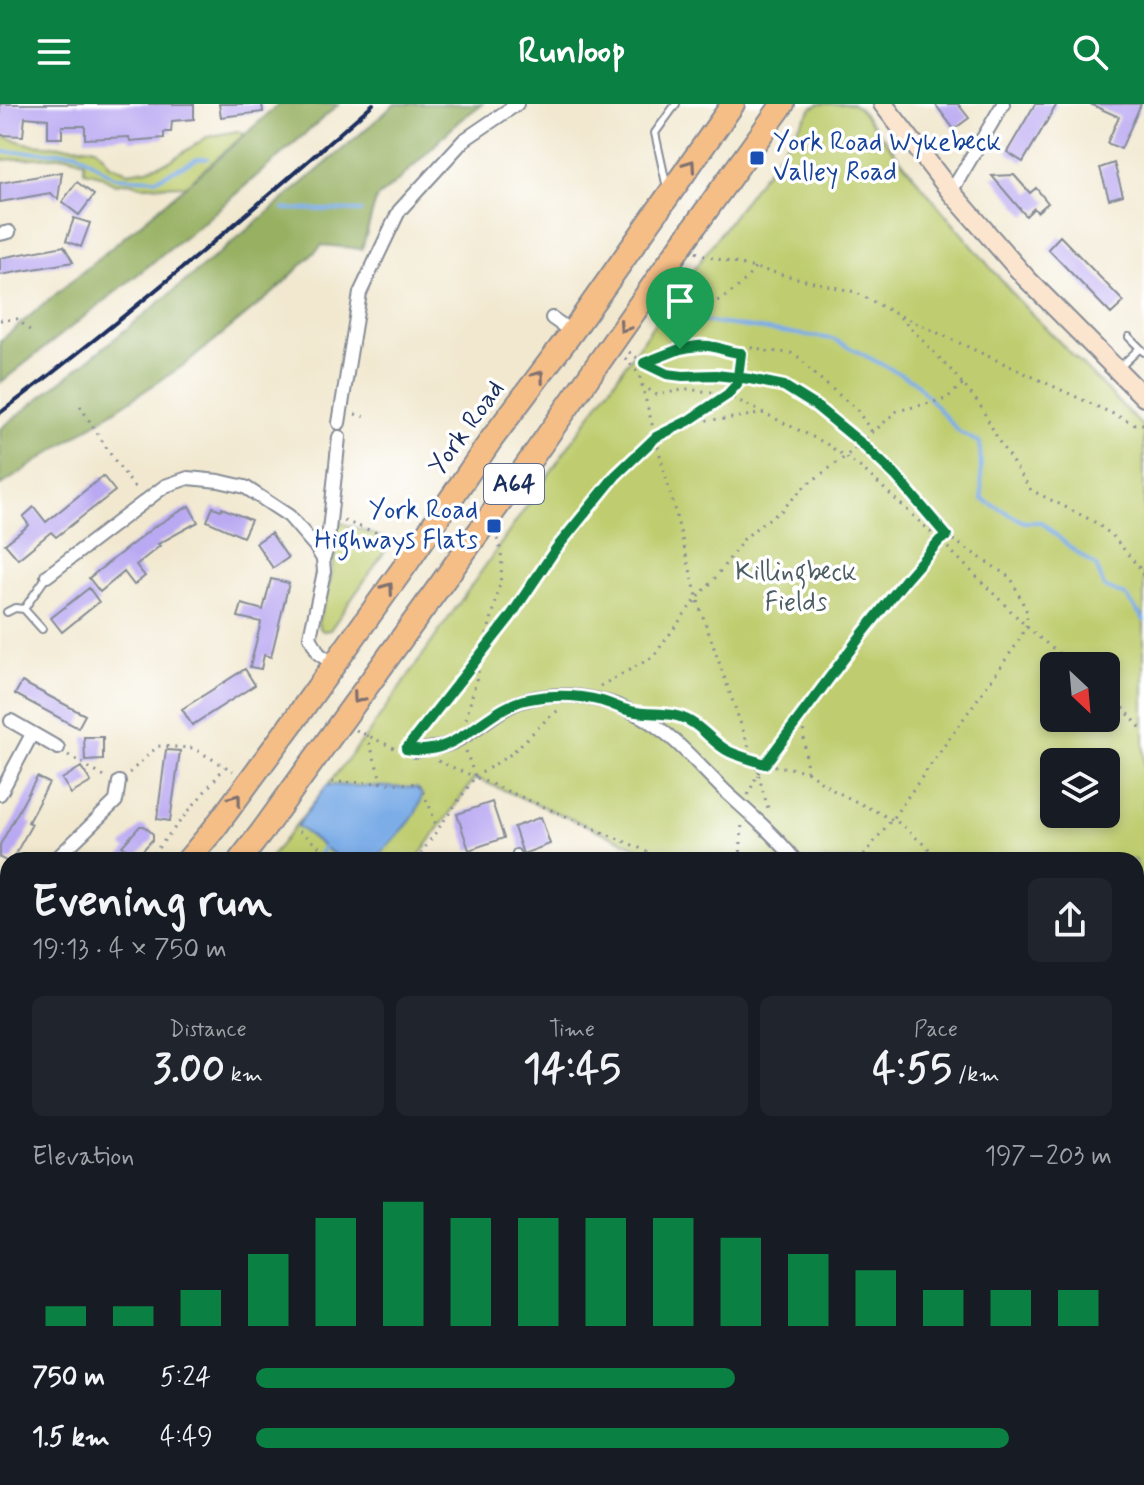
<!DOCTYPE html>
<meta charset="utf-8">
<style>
:root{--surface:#171b24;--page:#20242c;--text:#f1f3f6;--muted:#9ea1a6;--accent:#0b8043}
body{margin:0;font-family:Mynerve,sans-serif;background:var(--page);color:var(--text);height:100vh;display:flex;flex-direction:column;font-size:30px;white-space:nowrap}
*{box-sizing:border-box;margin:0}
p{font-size:26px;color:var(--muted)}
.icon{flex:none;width:44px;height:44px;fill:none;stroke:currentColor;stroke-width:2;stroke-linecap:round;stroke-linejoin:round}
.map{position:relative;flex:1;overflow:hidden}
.panel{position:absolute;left:0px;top:748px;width:1144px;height:634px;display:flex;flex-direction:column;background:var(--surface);border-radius:24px 24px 0 0;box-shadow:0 4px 12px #0003}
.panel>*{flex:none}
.needle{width:52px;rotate:154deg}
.tools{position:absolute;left:1040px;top:548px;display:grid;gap:16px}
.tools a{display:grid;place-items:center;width:80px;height:80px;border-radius:12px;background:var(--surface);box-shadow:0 4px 12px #0003;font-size:40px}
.pin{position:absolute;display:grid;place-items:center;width:68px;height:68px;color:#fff;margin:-82px -34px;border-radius:50% 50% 50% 0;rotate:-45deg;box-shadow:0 0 8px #0007}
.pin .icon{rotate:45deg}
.round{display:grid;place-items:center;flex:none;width:84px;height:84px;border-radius:12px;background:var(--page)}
.overview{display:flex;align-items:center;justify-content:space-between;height:136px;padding:0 32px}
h1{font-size:44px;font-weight:700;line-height:60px}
.figures{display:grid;grid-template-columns:repeat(3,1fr);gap:12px;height:136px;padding:8px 32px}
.figures div{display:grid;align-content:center;border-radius:12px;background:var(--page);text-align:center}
.figures b{font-size:40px;font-weight:700}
.figures small{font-size:22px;font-weight:400}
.figures p{font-size:22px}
.chart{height:224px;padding:16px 32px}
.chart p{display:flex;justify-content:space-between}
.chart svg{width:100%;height:144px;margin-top:8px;stroke:var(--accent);stroke-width:6}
ul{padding:0 32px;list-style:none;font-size:26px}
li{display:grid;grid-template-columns:128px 96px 1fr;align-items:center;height:60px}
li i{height:20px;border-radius:10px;background:var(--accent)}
header{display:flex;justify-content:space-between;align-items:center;height:104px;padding:0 32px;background:var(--accent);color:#fff;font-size:36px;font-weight:700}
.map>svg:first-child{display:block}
.green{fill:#bfcd70;stroke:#6d7e67;stroke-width:2;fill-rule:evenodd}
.forest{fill:#97b062;stroke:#597060;stroke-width:2}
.water{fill:#7dade7;stroke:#4c6ea2;stroke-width:2}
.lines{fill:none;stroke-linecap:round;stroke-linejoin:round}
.stream{stroke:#7dade7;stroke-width:4}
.building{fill:#b9a8f2}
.lane-casing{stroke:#868c96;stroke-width:10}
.street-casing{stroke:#868c96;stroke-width:16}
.secondary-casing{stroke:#868c96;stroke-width:22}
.highway-casing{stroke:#868c96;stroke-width:26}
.path{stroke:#868c96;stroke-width:3;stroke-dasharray:2 6;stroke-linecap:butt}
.lane{stroke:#fff;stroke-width:6}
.street{stroke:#fff;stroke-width:12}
.secondary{stroke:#fbe5cf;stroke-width:18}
.highway{stroke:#f6be87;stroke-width:22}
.rail{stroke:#1b2f5e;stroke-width:4}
.oneway{stroke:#7e6f70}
.route-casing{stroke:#fff;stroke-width:16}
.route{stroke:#0b8043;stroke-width:10}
.transit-dot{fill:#1a4fb4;stroke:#fff;stroke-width:3}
.labels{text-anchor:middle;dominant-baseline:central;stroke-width:7;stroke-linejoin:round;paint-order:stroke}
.shield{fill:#fff;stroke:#5f6d8e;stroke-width:2}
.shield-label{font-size:24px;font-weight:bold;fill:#1b2f5e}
.transit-label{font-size:26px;fill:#164399;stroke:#fff;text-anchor:start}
.street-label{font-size:26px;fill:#1b2f5e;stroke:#fff}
.park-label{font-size:26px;fill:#4c5e63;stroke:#fff}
</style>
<header><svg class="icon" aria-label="menu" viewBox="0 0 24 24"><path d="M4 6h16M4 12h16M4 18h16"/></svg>Runloop<svg class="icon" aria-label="search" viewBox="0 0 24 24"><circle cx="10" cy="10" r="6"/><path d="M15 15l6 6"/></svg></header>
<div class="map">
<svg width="1144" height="1381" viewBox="0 0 1144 1381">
<rect width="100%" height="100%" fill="#fff"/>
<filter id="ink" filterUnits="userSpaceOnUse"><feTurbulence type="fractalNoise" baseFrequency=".0125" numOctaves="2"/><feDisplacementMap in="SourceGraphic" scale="16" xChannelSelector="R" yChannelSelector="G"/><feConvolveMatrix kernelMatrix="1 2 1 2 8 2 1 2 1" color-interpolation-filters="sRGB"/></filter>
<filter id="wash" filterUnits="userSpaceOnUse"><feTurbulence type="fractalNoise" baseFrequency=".006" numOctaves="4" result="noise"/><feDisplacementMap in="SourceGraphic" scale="32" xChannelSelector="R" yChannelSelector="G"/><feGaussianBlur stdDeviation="1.8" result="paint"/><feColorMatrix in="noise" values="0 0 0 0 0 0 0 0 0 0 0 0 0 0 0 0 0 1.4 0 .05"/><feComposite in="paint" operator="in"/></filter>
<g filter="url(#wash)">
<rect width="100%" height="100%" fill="#f1e8cf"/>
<path class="green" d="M819,0H852L858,3L940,104L1018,196L1144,324V1381H858L855,1374H1136V756H658L644,746L475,674L416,756H268L367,631L661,210L813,3ZM1054,562H1106V614H1054ZM1054,658H1106V710H1054Z
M237,27L245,30L186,81L141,82L130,78L115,80L97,70L84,67V57L69,52L0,56V32C11,33 20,39 31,40C52,42 74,42 95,43L103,51L110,61L128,68L147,65L170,57L207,33Z
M339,418L392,437L330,526L323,527L319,523L318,518L330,478Z"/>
<path class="forest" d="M279,0H339L199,122L0,279V237L220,53Z
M395,0H482L459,17L399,76L376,95L362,145L322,141L274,188L187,259L0,382V325C135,221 266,112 395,0Z
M439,1374H702L708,1381H440Z
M855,1374H995L993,1381H858Z"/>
<path class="water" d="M327,681L417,684L422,690C418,719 391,734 376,756H341L297,722Z"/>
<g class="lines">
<path class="stream" d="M0,48H77L114,73L156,75L197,55L207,54
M284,105L361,107
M681,214L833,235L914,277L959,328L980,339L982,395L1024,418H1041L1071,444L1096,462L1104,483L1126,492L1144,516
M317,756L324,743"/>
</g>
<g id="blocks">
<path class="building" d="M0,0H194V15L172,17L171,28H164V34L130,37L129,33L85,35V22H62V34H48V15L25,13L23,32L0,31Z
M219,0H262L263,8L221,13Z
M935,0H958L969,14L954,25Z
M1035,0H1057L1023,58L1007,48Z
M1090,0H1141L1121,45L1107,39L1119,13Z
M1114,59L1123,91L1109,95L1100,64Z
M62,68L58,95L50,89L0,98V79Z
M1014,71L1030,89L1036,84L1048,99L1037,108L1034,104L1026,112L992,72Z
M77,78L94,91L79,111L62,98Z
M74,114L90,119L81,143L66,137Z
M1060,132L1124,198L1111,210L1048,145Z
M64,142L73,158L0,171V154Z
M103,372L115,387L56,433L51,428L18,455L5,440L29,421L23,413L34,403L46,418Z
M189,402L198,418L158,440L160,442L136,461L145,472L134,481L124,468L100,488L89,474L154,423Z
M213,403L221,406L222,404L251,416L243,433L207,417Z
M271,429L288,454L273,464L256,439Z
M271,475L289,479L271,553L264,551L261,565L250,563L261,518L238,513L242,500L263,506Z
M89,484L99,498L62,528L51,514Z
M245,565L255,581L192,621L182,605Z
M22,578L85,611L78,624L15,590Z
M84,633H103V656L85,657Z
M166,646L180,647L170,717L157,715Z
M81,663L91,678L71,690L62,675Z
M37,673L49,679L28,718L32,720L12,756H8V758L0,754V741Z
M492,698L504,734L469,746L457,710Z
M541,713L550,740L523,750L514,723Z
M140,722H144L153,730V735L134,756H117L126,745L122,742Z"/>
</g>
</g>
<g filter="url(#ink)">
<use href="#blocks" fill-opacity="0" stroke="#868c96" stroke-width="2"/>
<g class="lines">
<defs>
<path id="lane" d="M667,84L655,29L676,0
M1129,233L1144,248
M1120,263L1140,244
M24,505L47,472
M7,508L15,504L24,505L42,525
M516,749L519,756
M0,1149L8,1144
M112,1374L114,1381
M141,1374L144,1381
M423,1381L424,1374"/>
<path id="street" d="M951,88L1003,0
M0,130L9,128
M552,214L572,228
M339,319L360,189L399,107L464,36L517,0
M323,455L327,445L339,333
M47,472L165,382L188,374L219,377L245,383L289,412L315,442L323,455L324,468L310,533L319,550L334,560
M11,617L58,644
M416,647C426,645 437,644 446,641C472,633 497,603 526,596C572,583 627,598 664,628C686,645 705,668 725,687C749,709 775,731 795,756
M0,690L32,630
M55,756L116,697L119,678
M0,817L8,807
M0,833L8,839
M1136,1178L1144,1187"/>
<path id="secondary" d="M883,0L951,88L1026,174L1144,293"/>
<path id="highway" d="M188,756L214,725L298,611L407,459L491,336L572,228L733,0
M240,756L261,729L517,375L682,140L783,0
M0,991L8,979
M0,1046L8,1036"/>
</defs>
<use href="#lane" class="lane-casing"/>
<use href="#street" class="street-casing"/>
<use href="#secondary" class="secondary-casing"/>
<use href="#highway" class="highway-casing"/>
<path class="path" d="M696,148L701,151L855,188L898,211L953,268L980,301L1000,339L1031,386L1093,417L1112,431L1141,466L1144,474
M703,204C726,194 740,184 755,164
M901,212L1135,320H1144
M0,216L17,215L32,228
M629,248L644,259L667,270L683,272L716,271L750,275L784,282L816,302L896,372L947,432L1011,474L1027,508L1026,522L1016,541L892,715L860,756
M625,254L639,270L700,504L758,669L769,708
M644,259C662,252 680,244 699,241C725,238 725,257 754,243L767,247L791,249L800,254L812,268L857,306L872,328
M642,281L657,291L687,285L725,290L825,339L864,366L947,443L1031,527L1075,562
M80,302L113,354L137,387
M355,310L366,313
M689,317L727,291L737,280L741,249
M344,417L397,436
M483,546C490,514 511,465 497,435
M600,582L653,553L689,504L715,474L744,435L761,420L781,407L805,382L845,353L897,307L946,295L963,280
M1106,587L1115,594L1144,628
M661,608L689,616L729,648L765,660L807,667L802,611
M466,615L482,553
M356,626L394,644L405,645
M367,631L382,679L419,680L431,706L437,725
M416,634L510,513L555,446L616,371L656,333L688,317L725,315L766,309
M466,647L475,673
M68,651L106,674
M438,657L475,673
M807,667L833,686L899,719L936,751L938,756
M129,669L158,642L193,644L233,667
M475,673L511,650L550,612L559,606
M332,678L382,679
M748,691L758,669L814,595L836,563L906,475L940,436L947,432
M299,727L336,756
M148,756L225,663
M309,756L318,742
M416,756L475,673L644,746L658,756
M740,756L742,718
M1136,932L1144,933
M2,961L8,955
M0,1076L1,1069L6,1064
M1136,1129L1144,1114
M1136,1136L1144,1161
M1136,1225H1144
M1136,1229L1144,1238
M1136,1360L1144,1365
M716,1374L719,1381
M688,1381L693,1374
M1071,1381V1374"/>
<use href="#lane" class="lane"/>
<use href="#street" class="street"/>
<use href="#secondary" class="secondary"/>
<use href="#highway" class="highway"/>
<path class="rail" d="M0,309C129,212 252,107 373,0"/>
</g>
<defs><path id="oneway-chevron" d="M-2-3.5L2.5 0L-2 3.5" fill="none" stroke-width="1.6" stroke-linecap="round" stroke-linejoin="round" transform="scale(2)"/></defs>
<g class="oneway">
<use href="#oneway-chevron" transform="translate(690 61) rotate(-55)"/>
<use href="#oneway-chevron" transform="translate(624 223) rotate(125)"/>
<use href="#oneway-chevron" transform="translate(539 272) rotate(-53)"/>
<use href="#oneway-chevron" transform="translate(388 484) rotate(-54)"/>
<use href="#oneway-chevron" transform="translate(358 594) rotate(126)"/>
<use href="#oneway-chevron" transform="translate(236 695) rotate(-53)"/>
</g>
</g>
<g class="lines" filter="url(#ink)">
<defs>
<path id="route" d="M680,245C692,243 702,240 714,243C724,245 731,249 741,249L737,280L727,291L688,317L656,333L616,371L555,446L510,513L406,645C459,655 485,603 529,595C553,590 578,591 602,597C612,600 621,605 631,607C651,612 672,606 691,618C705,626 715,641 730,648C741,653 754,656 765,660L863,529L906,475L940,436L947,432L896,372L861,339L816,302L784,282L750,275L716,271L683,272L667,270L644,259L680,245"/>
</defs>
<use href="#route" class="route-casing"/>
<use href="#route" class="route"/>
</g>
<g class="transit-dot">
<rect x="749" y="46" width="16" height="16" rx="4"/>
<rect x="486" y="414" width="16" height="16" rx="4"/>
</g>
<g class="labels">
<rect class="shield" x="484" y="360" width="60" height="40" rx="6"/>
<g class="shield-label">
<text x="514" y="380">A64</text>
</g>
<g class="transit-label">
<text x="773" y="39">York Road Wykebeck<tspan x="773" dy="30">Valley Road</tspan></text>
<text x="478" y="407" text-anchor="end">York Road<tspan x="478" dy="30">Highways Flats</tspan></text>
</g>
<g class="street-label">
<text transform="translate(467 324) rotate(-54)">York Road</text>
</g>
<g class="park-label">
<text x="796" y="469">Killingbeck<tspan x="796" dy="30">Fields</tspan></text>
</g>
</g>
</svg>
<div class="tools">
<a><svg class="needle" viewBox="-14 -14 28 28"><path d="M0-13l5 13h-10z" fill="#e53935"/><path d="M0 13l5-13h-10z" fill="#9ea1a6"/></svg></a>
<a><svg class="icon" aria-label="layers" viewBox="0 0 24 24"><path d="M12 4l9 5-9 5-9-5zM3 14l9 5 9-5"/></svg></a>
</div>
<div class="pin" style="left:680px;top:245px;background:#1e9e55"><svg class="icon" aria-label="arrive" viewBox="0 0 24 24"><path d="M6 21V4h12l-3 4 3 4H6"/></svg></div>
<section class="panel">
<div class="overview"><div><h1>Evening run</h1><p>19:13 · 4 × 750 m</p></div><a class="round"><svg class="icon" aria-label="share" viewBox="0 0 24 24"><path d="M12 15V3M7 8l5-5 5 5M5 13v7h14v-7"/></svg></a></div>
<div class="figures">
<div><p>Distance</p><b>3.00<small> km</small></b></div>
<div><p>Time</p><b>14:45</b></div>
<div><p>Pace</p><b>4:55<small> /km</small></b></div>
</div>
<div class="chart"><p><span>Elevation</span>197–203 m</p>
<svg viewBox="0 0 160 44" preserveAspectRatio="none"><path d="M5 44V38M15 44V38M25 44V33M35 44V22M45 44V11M55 44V6M65 44V11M75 44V11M85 44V11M95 44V11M105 44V17M115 44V22M125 44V27M135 44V33M145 44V33M155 44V33"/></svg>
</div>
<ul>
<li><b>750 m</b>5:24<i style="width:56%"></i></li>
<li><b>1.5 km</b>4:49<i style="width:88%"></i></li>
</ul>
</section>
</div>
